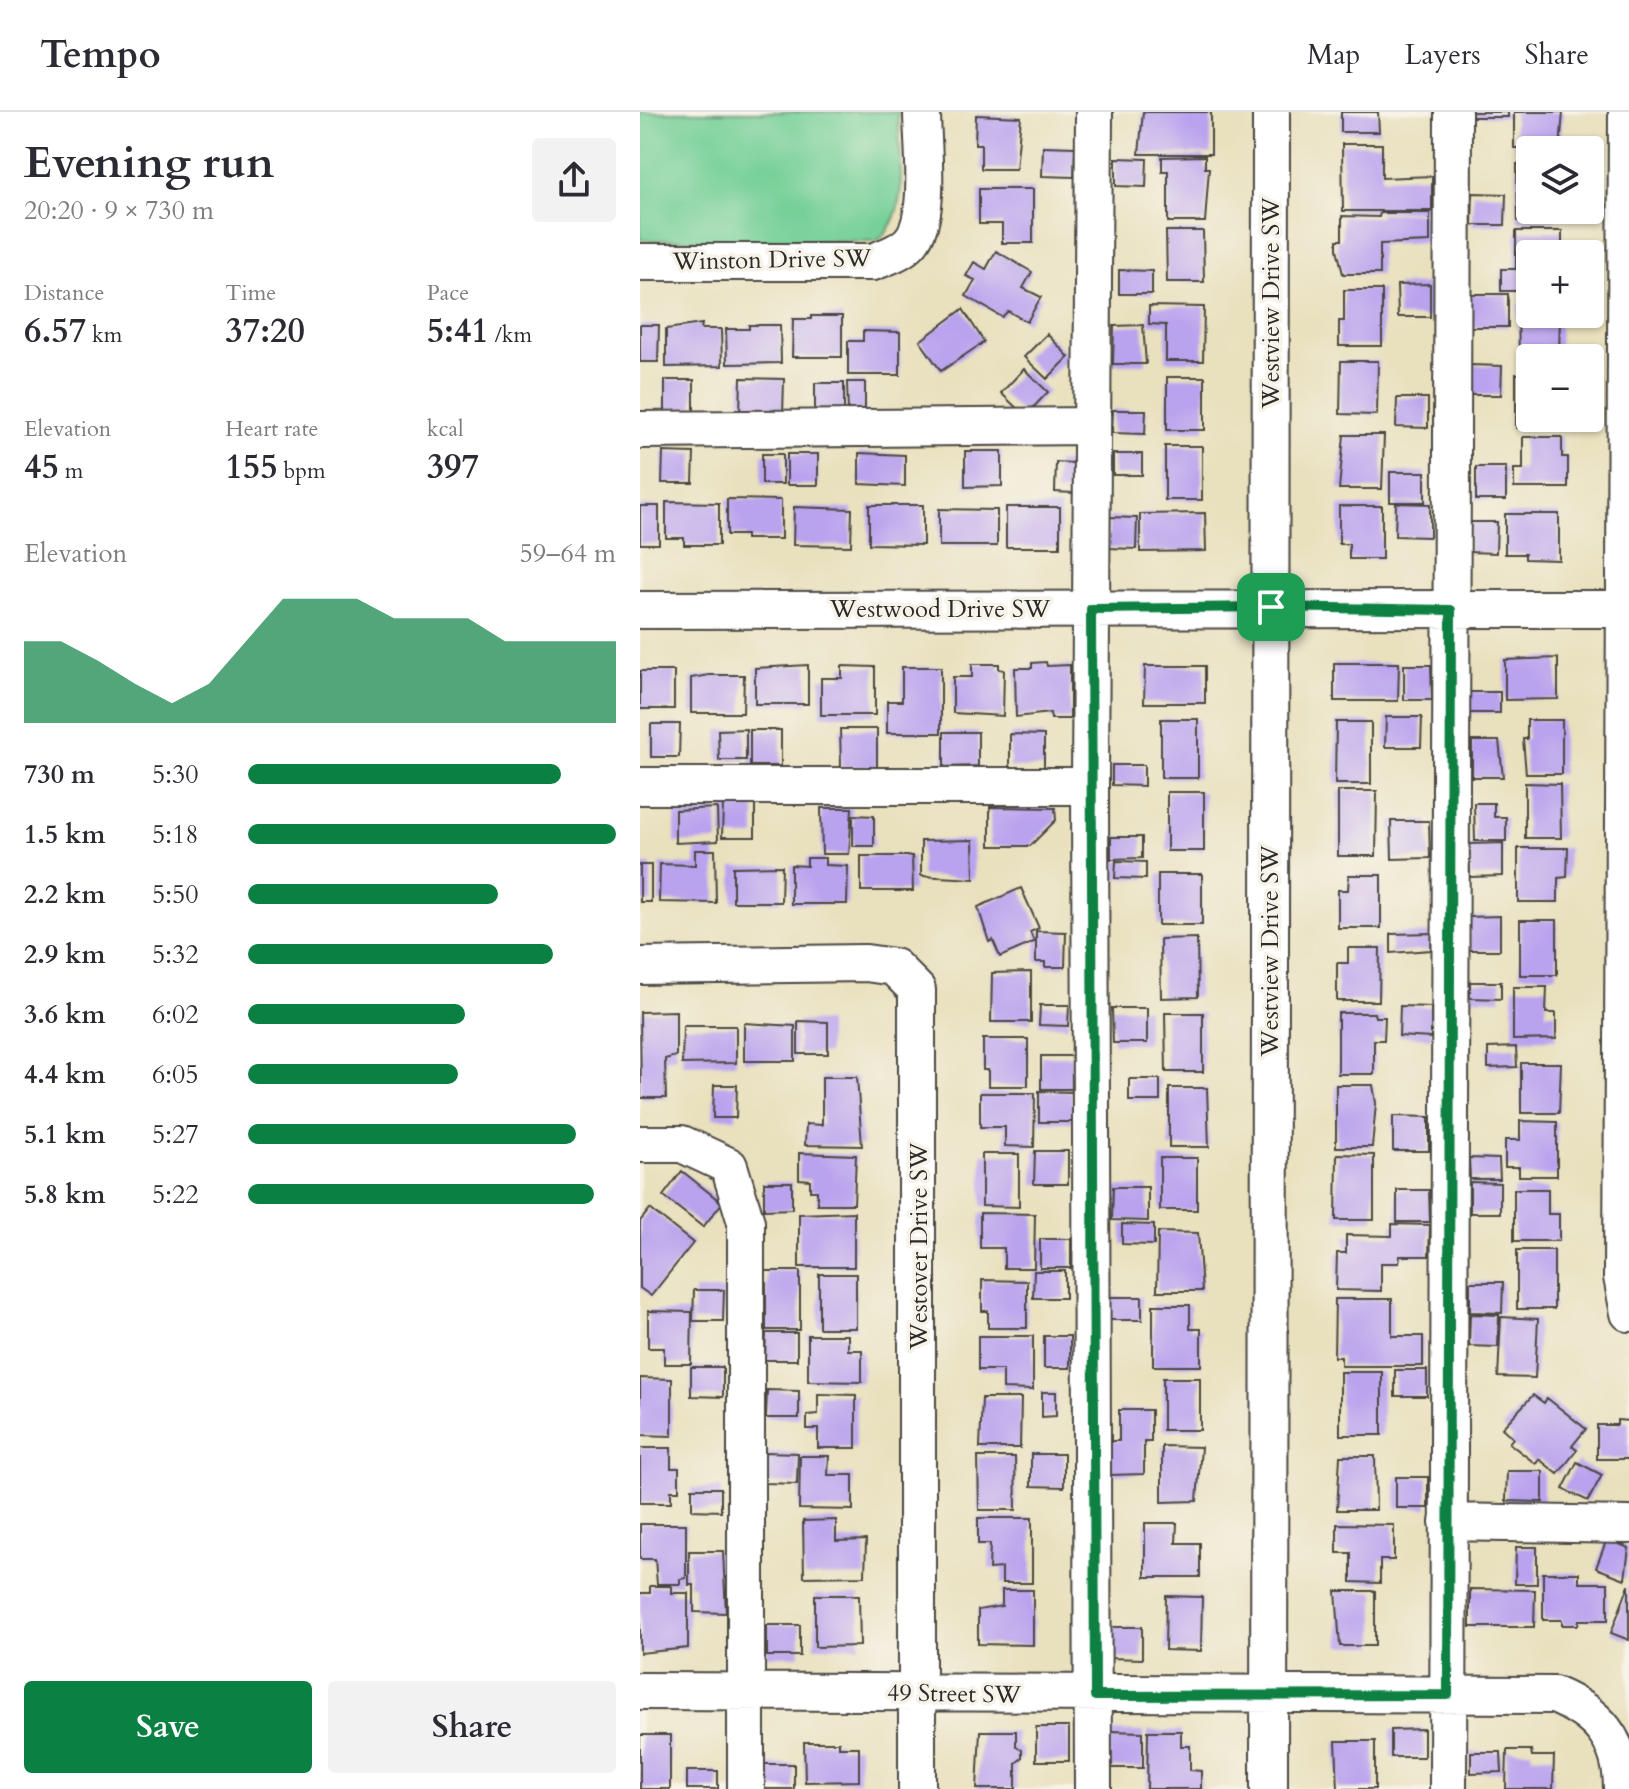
<!DOCTYPE html>
<meta charset="utf-8">
<style>
:root{--surface:#fff;--page:#f2f2f3;--text:#2b2b33;--muted:#7c7c81;--line:#e1e1e2;--accent:#0b8043}
body{margin:0;font-family:Cardo,serif;background:var(--page);color:var(--text);height:100vh;display:flex;flex-direction:column;font-size:30px;white-space:nowrap}
*{box-sizing:border-box;margin:0}
p{font-size:26px;color:var(--muted)}
.icon{flex:none;width:44px;height:44px;fill:none;stroke:currentColor;stroke-width:2;stroke-linecap:round;stroke-linejoin:round}
.map{position:relative;flex:1;overflow:hidden}
.details{display:flex;flex-direction:column;background:var(--surface);width:640px}
.details>*{flex:none}
.controls{position:absolute;left:876px;top:24px;display:grid;gap:16px}
.controls a{display:grid;place-items:center;width:88px;height:88px;border-radius:8px;background:var(--surface);box-shadow:0 2px 6px #0004;font-size:40px}
.pin{position:absolute;display:grid;place-items:center;width:68px;height:68px;color:#fff;margin:-34px;border-radius:16px;box-shadow:0 4px 12px #0006}
.round{display:grid;place-items:center;flex:none;width:84px;height:84px;border-radius:8px;background:var(--page)}
.overview{display:flex;align-items:center;justify-content:space-between;height:136px;padding:0 24px}
h1{font-size:44px;font-weight:700;line-height:60px}
.figures{display:grid;grid-template-columns:repeat(3,1fr);gap:12px;height:136px;padding:8px 24px}
.figures div{display:grid;align-content:center}
.figures b{font-size:34px;font-weight:700}
.figures small{font-size:22px;font-weight:400}
.figures p{font-size:22px}
.chart{height:224px;padding:16px 24px}
.chart p{display:flex;justify-content:space-between}
.chart svg{width:100%;height:144px;margin-top:8px;fill:var(--accent);opacity:.7}
.primary-button{display:flex;gap:16px;margin-top:auto;padding:16px 24px}
.primary-button a{flex:1;height:92px;border-radius:8px;background:var(--accent);color:#fff;font-size:32px;font-weight:700;line-height:92px;text-align:center}
.primary-button a+a{background:var(--page);color:var(--text)}
ul{padding:0 24px;list-style:none;font-size:26px}
li{display:grid;grid-template-columns:128px 96px 1fr;align-items:center;height:60px}
li i{height:20px;border-radius:10px;background:var(--accent)}
header{display:flex;align-items:center;gap:48px;box-sizing:border-box;height:112px;padding:0 40px;background:var(--surface);border-bottom:2px solid var(--line)}
header strong{font-size:38px}
nav{display:flex;gap:44px;margin-inline-start:auto;font-size:28px}
main{display:flex;flex:1;min-height:0}
.map>svg:first-child{display:block}
.green{fill:#76d097;stroke:#507e61;stroke-width:2}
.building{fill:#b9a2ee}
.lines{fill:none;stroke-linecap:round;stroke-linejoin:round}
.minor-casing{stroke:#484641;stroke-width:40}
.minor{stroke:#fff;stroke-width:36}
.route-casing{stroke:#fff;stroke-width:16}
.route{stroke:#0b8043;stroke-width:10}
.labels{text-anchor:middle;dominant-baseline:central;stroke-width:7;stroke-linejoin:round;paint-order:stroke}
.street-label{font-size:24px;fill:#2b2b2b;stroke:#f7f3e8}
</style>
<header>
<strong>Tempo</strong>
<nav><a>Map</a><a>Layers</a><a>Share</a></nav>
</header>
<main>
<section class="details">
<div class="overview"><div><h1>Evening run</h1><p>20:20 · 9 × 730 m</p></div><a class="round"><svg class="icon" aria-label="share" viewBox="0 0 24 24"><path d="M12 15V3M7 8l5-5 5 5M5 13v7h14v-7"/></svg></a></div>
<div class="figures">
<div><p>Distance</p><b>6.57<small> km</small></b></div>
<div><p>Time</p><b>37:20</b></div>
<div><p>Pace</p><b>5:41<small> /km</small></b></div>
</div>
<div class="figures">
<div><p>Elevation</p><b>45<small> m</small></b></div>
<div><p>Heart rate</p><b>155<small> bpm</small></b></div>
<div><p>kcal</p><b>397</b></div>
</div>
<div class="chart"><p><span>Elevation</span>59–64 m</p>
<svg viewBox="0 0 160 44" preserveAspectRatio="none"><path d="M0 44V19L10 19L20 25L30 32L40 38L50 32L60 19L70 6L80 6L90 6L100 12L110 12L120 12L130 19L140 19L150 19L160 19V44z"/></svg>
</div>
<ul>
<li><b>730 m</b>5:30<i style="width:85%"></i></li>
<li><b>1.5 km</b>5:18<i style="width:100%"></i></li>
<li><b>2.2 km</b>5:50<i style="width:68%"></i></li>
<li><b>2.9 km</b>5:32<i style="width:83%"></i></li>
<li><b>3.6 km</b>6:02<i style="width:59%"></i></li>
<li><b>4.4 km</b>6:05<i style="width:57%"></i></li>
<li><b>5.1 km</b>5:27<i style="width:89%"></i></li>
<li><b>5.8 km</b>5:22<i style="width:94%"></i></li>
</ul>
<div class="primary-button"><a>Save</a><a>Share</a></div>
</section>
<div class="map">
<svg width="989" height="1677" viewBox="0 0 989 1677">
<rect width="100%" height="100%" fill="#f7f3e8"/>
<filter id="ink" filterUnits="userSpaceOnUse"><feTurbulence type="fractalNoise" baseFrequency=".0125" numOctaves="2"/><feDisplacementMap in="SourceGraphic" scale="16" xChannelSelector="R" yChannelSelector="G"/><feConvolveMatrix kernelMatrix="1 2 1 2 8 2 1 2 1" color-interpolation-filters="sRGB"/></filter>
<filter id="wash" filterUnits="userSpaceOnUse"><feTurbulence type="fractalNoise" baseFrequency=".006" numOctaves="4" result="noise"/><feDisplacementMap in="SourceGraphic" scale="32" xChannelSelector="R" yChannelSelector="G"/><feGaussianBlur stdDeviation="1.8" result="paint"/><feColorMatrix in="noise" values="0 0 0 0 0 0 0 0 0 0 0 0 0 0 0 0 0 1.4 0 .05"/><feComposite in="paint" operator="in"/></filter>
<g filter="url(#wash)">
<rect width="100%" height="100%" fill="#e9e0bd"/>
<path class="green" d="M0,0H258C258,41 273,102 237,129L0,128Z"/>
<g id="blocks">
<path class="building" d="M503,0H571V42H499Z
M701,0H738L739,20H701Z
M832,0H868V5H832Z
M874,0H923L920,36H874Z
M336,3L381,5L376,57H341V32H335Z
M702,32H742V66L792,64V99H703Z
M403,34L435,35L434,65L402,64Z
M565,44V56H569L565,110H528V59H522V45Z
M476,46L507,47L506,75L476,74Z
M877,52H890V98H915V108L878,109Z
M339,77H393V131H362V112H339Z
M833,81L866,82L865,113H832Z
M740,101H790V130L740,132V162H703L697,137V128H702V104L739,105Z
M526,119H563L564,170H527Z
M876,119H922V142H890V179H861V157H876Z
M356,139L392,160L383,176L401,185L387,210L368,199L362,205L326,184L335,168L326,164L334,150L346,157Z
M479,158L512,159V182H479Z
M790,172V205H758L757,173Z
M704,178H742V234H699V209H704Z
M831,182H868V215H831Z
M878,192H890V202H920L919,246L879,247Z
M509,194L564,195L563,249H526V213L509,212Z
M323,197L344,230L301,259L280,229Z
M171,204H202V245H152L153,207H171Z
M62,212L61,217H81L82,254L26,255V217Z
M0,213H19L18,250H0Z
M109,213H140L141,251L87,252L86,217H109Z
M503,213L506,252H473L474,214Z
M223,219L260,220V263H208V229H223Z
M407,222L429,245L407,267L384,245Z
M701,249H738L737,303L700,302Z
M830,253L862,254L861,283H829Z
M384,257L408,280L385,304L361,281Z
M876,262H890V306H916V316H876Z
M527,265H565V318H527Z
M101,266L144,267L143,303L100,302Z
M25,268H54V302H25Z
M207,270H225V302H208Z
M175,271H204V302L175,301Z
M757,286H788V316L756,315Z
M473,298H506L505,322L472,321Z
M704,323H744L742,377H699Z
M883,325H922V345H928V376H874V357H883Z
M525,334H562V388H525Z
M325,339H362V374L325,375Z
M23,340L54,341L53,371H22Z
M219,341L265,343V374L219,372Z
M122,342H143V372H122Z
M147,342H178V373H147Z
M473,342H502V363H473Z
M416,350L434,351L433,381L415,380Z
M836,355H866V388H836Z
M750,360H785V390H750Z
M87,387L141,388V427H106V423H87Z
M26,390L79,391V433H44V426H26Z
M756,391L790,392V425L755,424Z
M229,393H283V433L229,432Z
M0,394H19V432H0Z
M699,394H742V447H709V432H699Z
M154,395L212,397L211,434L153,433Z
M366,395H420V435H366Z
M299,397L357,398V434H299Z
M565,401L566,439L500,440V402Z
M865,402H919V448L885,447V442H865Z
M469,405L497,406L496,437L468,436Z
M829,410H857L856,441L829,440Z
M918,546V587L865,588V548Z
M406,550L407,554L430,553V607H411L410,601L376,605L375,556H392V551Z
M694,551H759L758,589H694Z
M332,552H359V557L364,558L363,604L313,601V565H332Z
M168,553V592H115V556Z
M764,553H791L792,588H764Z
M202,554L235,555V603H181V566H202Z
M505,554H565V591H504Z
M262,555H301V621H247V589H262Z
M0,559H34V597H0Z
M69,563H104L103,601H51V566Z
M830,580H860V601H830Z
M746,605H782L781,635H745Z
M521,607H558V666H521Z
M887,608H922V662H886L883,627H887Z
M696,610H731V672H695Z
M11,612H40L39,645H11Z
M106,617V648H79L78,618Z
M200,617H237V655H201Z
M110,618H141V654H110Z
M304,620H338V654L304,655Z
M370,622L404,623V656H370Z
M832,629H859L863,665H832Z
M472,653H504V674L472,673Z
M885,671L920,672L921,726H885Z
M698,679H737L736,744H698Z
M527,680H564V739H527Z
M834,691H854V705H866V729H835Z
M83,692H115V725H82Z
M350,695L415,696L416,708L390,734H350Z
M77,696L78,729L35,731V698Z
M181,696H212L209,742H182Z
M213,703L234,704V734H213Z
M751,709H789L790,746L752,747Z
M471,725H502V746L471,747Z
M333,728L334,767L281,764V729Z
M863,731V764L830,765L829,732Z
M878,736H928L927,765L918,766V790H878Z
M55,738H75L76,791L19,790L20,752L55,753Z
M221,744H272L273,779H221Z
M167,746H185V753L208,754L207,792H151V753L167,754Z
M476,749L506,750V767L475,766Z
M0,753H11V790H0Z
M142,754L141,790H93V755Z
M518,762H562V813H518Z
M709,763H741V816H698V778H708Z
M381,776L399,816L390,820L394,830L360,845L353,828L349,830L338,795Z
M860,804V838H829V805Z
M880,808H917V863H880Z
M396,819L426,820L425,855H405V850H396Z
M792,821L791,838L751,841V822Z
M557,826L558,885L521,886L520,827Z
M708,836H740L739,889H697V851H708Z
M391,860V910H351L352,861Z
M830,870H861V887L830,886Z
M873,875H907L906,901H916V927L873,928Z
M400,893H429L428,914L399,913Z
M760,894L791,895V926L759,924Z
M472,896H507V931H473Z
M36,899V944L25,947L26,986H1L0,900Z
M525,901H563V960H526Z
M698,901H734L735,905H745L744,928H734V962H698Z
M158,909L188,910V942H158Z
M104,911L155,914V949H104Z
M43,914H96V951L42,952Z
M343,927H388V974H348V958H343Z
M876,935L877,955L848,956V936Z
M401,944H432V977H401Z
M881,951H921L919,1001H881Z
M182,965H217L222,1034L165,1033L166,1012L182,1013Z
M489,967H520V989H489Z
M74,973H97L96,1006H73Z
M696,973H733L736,991L732,1035H696Z
M529,976H567L569,1035H529Z
M399,979L432,980V1010H399Z
M340,981H395L394,1035L365,1034V1015H340Z
M753,1004L789,1005V1039H753Z
M880,1009L917,1010V1064H879V1055H865V1028H880Z
M395,1039H428V1072H394Z
M159,1041L216,1043L214,1092H177V1079H170V1068L159,1067Z
M342,1042H379V1095L342,1094Z
M697,1042L734,1043V1108H696Z
M520,1046H557V1098H520Z
M829,1046L859,1047L860,1067H830Z
M42,1059L82,1091L63,1115L23,1084Z
M124,1070H152V1097L124,1098Z
M830,1070L860,1071V1101H830Z
M473,1075H508V1109L472,1108Z
M874,1077H908V1102H919V1129H874Z
M757,1078H789L790,1110H757Z
M10,1097L53,1131L11,1184L0,1176V1109Z
M214,1100V1155H159V1102Z
M340,1101L395,1102L394,1156H364V1136H340Z
M482,1112L514,1113V1133L482,1132Z
M752,1112L790,1113L789,1144H760L759,1151H741V1179L696,1178L697,1141H706V1123L752,1124Z
M518,1120L558,1121L562,1179H517Z
M400,1127H431V1156H400Z
M877,1138H914V1197H877Z
M126,1159H160V1218H126Z
M394,1159H425V1186H393Z
M179,1162H216V1216H179Z
M342,1168L387,1169V1216H348V1199H342Z
M830,1170H863L862,1201L830,1200Z
M54,1178H84L83,1209H53Z
M470,1185H502V1208H470Z
M695,1187H752V1224H783V1254H701V1245H694Z
M513,1193H550V1217H561V1254H513Z
M8,1199L52,1200L51,1252H24V1236H8Z
M830,1202L859,1203L858,1235L829,1234Z
M861,1205L898,1207L895,1266L858,1265Z
M126,1221H157V1248H125Z
M168,1223H208V1238H222V1270L168,1269Z
M338,1224H393V1278L363,1277V1258H338Z
M404,1224H430V1256H404Z
M51,1255H83V1285L51,1284Z
M755,1258H787V1284H755Z
M700,1260H742V1323H700Z
M0,1266L32,1267V1324L0,1323Z
M523,1266H560V1318H523Z
M127,1278L159,1279V1306H126Z
M402,1280H416V1304L402,1305Z
M178,1282L216,1283V1336H178V1317H167V1303L178,1302Z
M893,1283L904,1291L907,1286L946,1317L932,1334L937,1338L918,1362L899,1347L896,1352L869,1331L873,1326L862,1316Z
M342,1286H381L380,1336H340Z
M479,1298H511V1329H504V1362L470,1363L469,1329H479Z
M977,1308L989,1309V1347H957V1313H977Z
M522,1334L561,1335L557,1389L522,1390Z
M0,1336H31V1356H39V1379H31V1391H0Z
M125,1340L158,1341L157,1372L125,1371Z
M391,1342H424V1375L391,1374Z
M160,1344H189L188,1363H213V1398L159,1397Z
M700,1344H735L736,1398H697Z
M338,1345H375L376,1398H339Z
M937,1350L962,1363L948,1389L923,1377Z
M867,1359H903V1390L866,1389Z
M756,1365H788V1396H756Z
M52,1376H81V1399L52,1398Z
M338,1406H392V1471H362V1456L349,1457L350,1432H338Z
M196,1408V1429L226,1428L225,1464L164,1465L163,1409Z
M505,1411H537L536,1431H560V1465H505Z
M0,1412H46V1466L40,1467V1472H17L15,1447H0Z
M697,1412L754,1413V1448H740V1471L711,1470V1441H697Z
M967,1427L989,1436L985,1467L956,1456Z
M876,1435H897V1472H875Z
M49,1439H83L86,1501L54,1500V1473H49Z
M903,1461H939V1471H968V1508H939L938,1513H922V1508H903Z
M989,1473V1528L971,1521Z
M10,1474H31V1481H48V1536L0,1541V1481H10Z
M830,1477L895,1478L894,1515H830Z
M362,1478H393V1533L338,1532V1498L362,1494Z
M696,1479H735V1534H700Z
M175,1483H219L220,1534L175,1535Z
M526,1484L562,1485L561,1539L525,1538Z
M127,1513H160V1544H127Z
M469,1515H502V1547L469,1546Z
M396,1615H429V1649H396Z
M784,1617V1645H751V1618Z
M340,1619H376V1634L382,1638V1646L376,1651V1677H337Z
M470,1619L503,1620V1656H469Z
M508,1619H541V1634H550V1658L561,1659V1677H507Z
M0,1623H30V1677H0Z
M696,1629H735V1677H698Z
M164,1630H199V1635H219V1669L165,1670Z
M867,1638H891L892,1644H914L913,1677H866Z
M831,1640H861L862,1660L831,1661Z
M124,1652H154V1677H123Z
M47,1659H78V1677H47Z"/>
</g>
</g>
<g filter="url(#ink)">
<use href="#blocks" fill-opacity="0" stroke="#484641" stroke-width="2"/>
<g class="lines">
<defs>
<path id="minor" d="M987,0L982,1165L989,1201
M0,150H233C246,145 262,140 271,129C292,104 282,33 282,0
M0,318L452,314
M0,498L984,497
M0,674H450
M0,854L226,851L254,855L277,878V1677
M0,1032H42L89,1054L106,1110V1677
M808,1410L989,1413
M0,1579L914,1583C957,1601 982,1627 982,1677
M453,1677L450,674L454,0
M629,1677L631,0
M808,1677L813,0"/>
</defs>
<use href="#minor" class="minor-casing"/>
<use href="#minor" class="minor"/>
</g>
</g>
<g class="lines" filter="url(#ink)">
<defs>
<path id="route" d="M631,495L811,498L808,1583L455,1584L451,497Z"/>
</defs>
<use href="#route" class="route-casing"/>
<use href="#route" class="route"/>
</g>
<g class="labels">
<g class="street-label">
<text transform="translate(132 148) rotate(-1)">Winston Drive SW</text>
<text transform="translate(631 191) rotate(-90)">Westview Drive SW</text>
<text x="300" y="497">Westwood Drive SW</text>
<text transform="translate(630 839) rotate(-90)">Westview Drive SW</text>
<text transform="translate(279 1134) rotate(-90)">Westover Drive SW</text>
<text transform="translate(314 1582) rotate(1)">49 Street SW</text>
</g>
</g>
</svg>
<div class="controls">
<a><svg class="icon" aria-label="layers" viewBox="0 0 24 24"><path d="M12 4l9 5-9 5-9-5zM3 14l9 5 9-5"/></svg></a>
<a>+</a>
<a>−</a>
</div>
<div class="pin" style="left:631px;top:495px;background:#1e9e55"><svg class="icon" aria-label="arrive" viewBox="0 0 24 24"><path d="M6 21V4h12l-3 4 3 4H6"/></svg></div>
</div>
</main>
